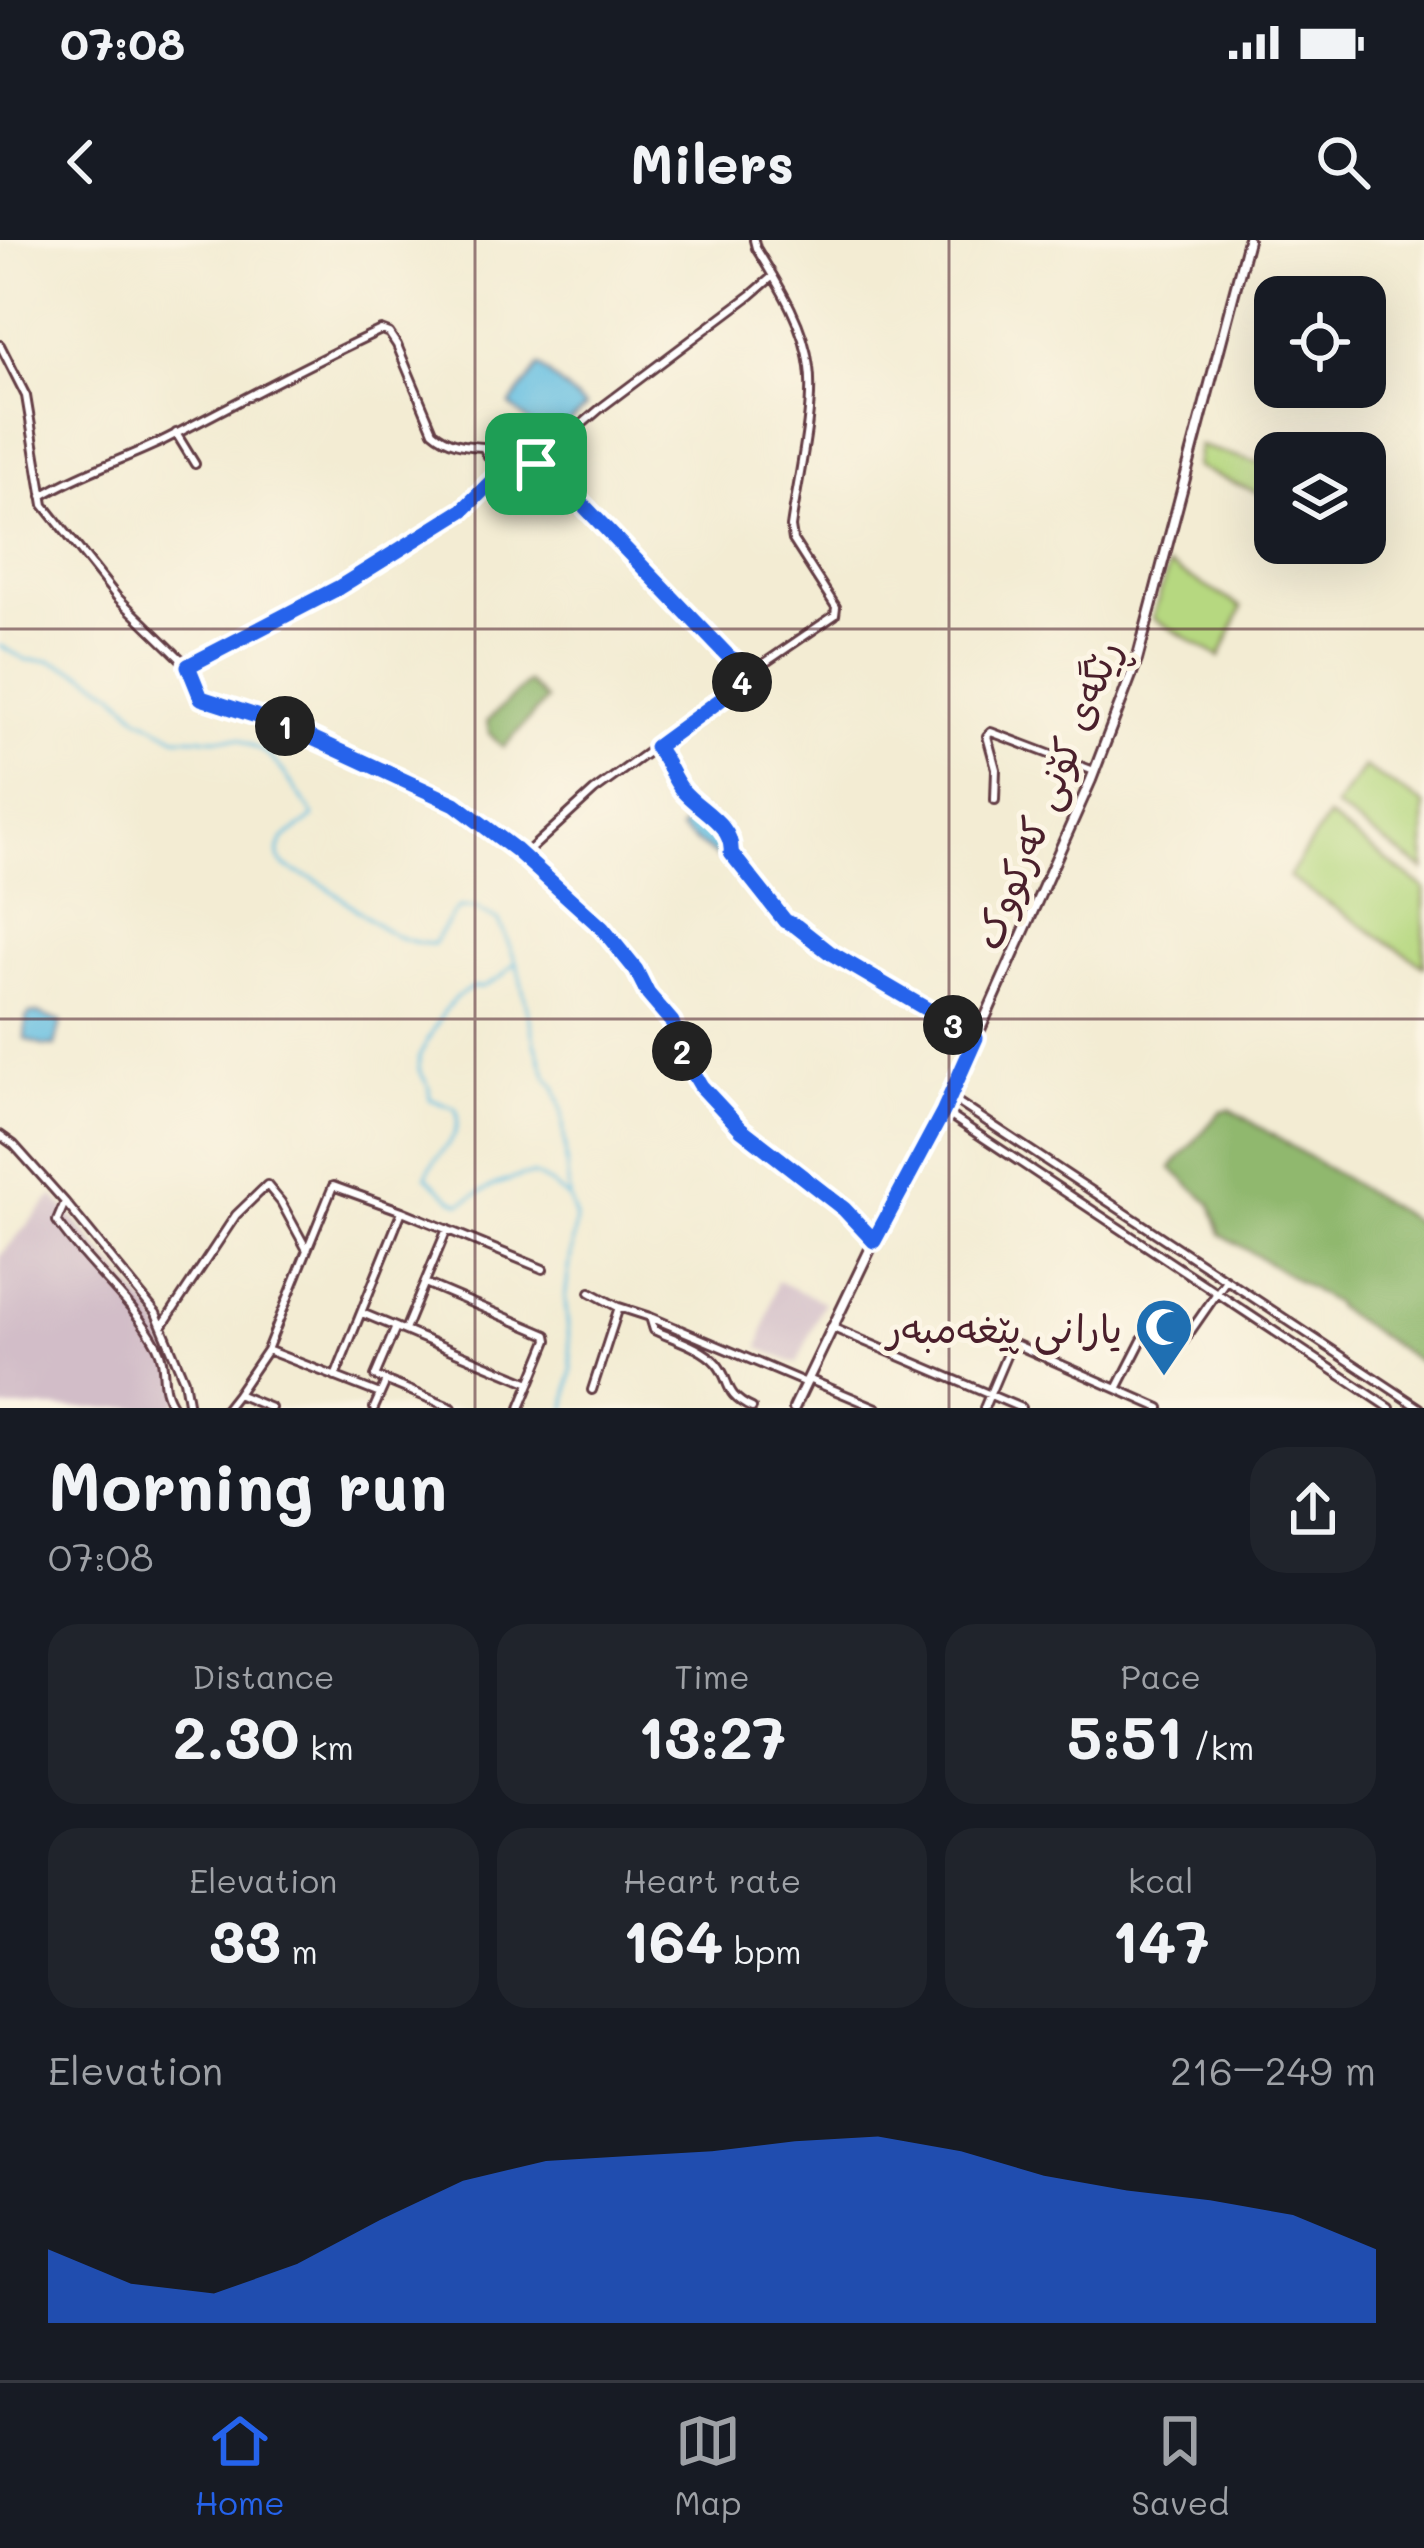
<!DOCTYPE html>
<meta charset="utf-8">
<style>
:root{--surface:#171b24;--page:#20242c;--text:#f1f3f6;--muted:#9ea1a6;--line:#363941;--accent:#2563eb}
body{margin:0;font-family:Mali,"Playpen Sans Arabic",sans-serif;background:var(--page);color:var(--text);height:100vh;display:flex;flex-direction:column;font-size:45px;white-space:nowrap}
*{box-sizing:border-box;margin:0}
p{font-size:39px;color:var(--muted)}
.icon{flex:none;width:66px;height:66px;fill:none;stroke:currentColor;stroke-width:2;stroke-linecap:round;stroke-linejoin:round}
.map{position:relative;height:1168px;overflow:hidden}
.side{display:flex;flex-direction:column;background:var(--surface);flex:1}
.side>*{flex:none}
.tools{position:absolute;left:1254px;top:36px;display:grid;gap:24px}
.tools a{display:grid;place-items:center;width:132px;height:132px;border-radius:24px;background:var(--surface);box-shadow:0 12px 48px #0002;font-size:60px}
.pin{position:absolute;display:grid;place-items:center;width:102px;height:102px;color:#fff;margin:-51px;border-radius:24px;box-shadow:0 6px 18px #0006}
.km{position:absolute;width:60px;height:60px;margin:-30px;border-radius:50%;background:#222;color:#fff;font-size:33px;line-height:60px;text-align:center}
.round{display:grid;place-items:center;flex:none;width:126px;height:126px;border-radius:36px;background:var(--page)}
.overview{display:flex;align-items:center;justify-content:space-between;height:204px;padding:0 48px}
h1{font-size:66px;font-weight:800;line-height:90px}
.stats{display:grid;grid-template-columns:repeat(3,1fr);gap:18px;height:204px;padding:12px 48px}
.stats div{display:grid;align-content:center;border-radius:30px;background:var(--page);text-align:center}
.stats b{font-size:60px;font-weight:800}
.stats small{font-size:33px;font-weight:400}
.stats p{font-size:33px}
.chart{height:336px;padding:24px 48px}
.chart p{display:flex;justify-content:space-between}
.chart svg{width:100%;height:216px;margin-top:12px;fill:var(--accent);opacity:.7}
.status{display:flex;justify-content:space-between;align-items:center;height:84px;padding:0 60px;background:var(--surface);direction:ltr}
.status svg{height:33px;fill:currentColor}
header{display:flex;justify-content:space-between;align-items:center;height:156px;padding:0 48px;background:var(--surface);font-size:54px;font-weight:800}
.tab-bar{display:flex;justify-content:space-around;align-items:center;height:168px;border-top:3px solid var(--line);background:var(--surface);font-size:33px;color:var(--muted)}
.tab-bar a{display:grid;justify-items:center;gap:6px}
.tab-bar .current{color:var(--accent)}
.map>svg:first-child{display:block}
.industrial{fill:#d2bdc8}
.green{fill:#b6d880;stroke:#807c56;stroke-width:3}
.forest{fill:#90b86e;stroke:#6d6c4c;stroke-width:3}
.water{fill:#64bee1;stroke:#576e86;stroke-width:3}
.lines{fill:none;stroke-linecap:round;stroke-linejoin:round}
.stream{stroke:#64bee1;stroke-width:3}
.minor-casing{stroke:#633e44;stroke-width:12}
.tertiary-casing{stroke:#633e44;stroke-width:14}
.minor{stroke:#fff;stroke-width:6}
.tertiary{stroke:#fff;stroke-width:8}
.route-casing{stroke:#fff;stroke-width:24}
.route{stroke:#2563eb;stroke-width:15}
.grid{fill:none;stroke:#4a1f2b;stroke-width:3;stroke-opacity:0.55}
.labels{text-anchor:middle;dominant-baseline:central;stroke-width:10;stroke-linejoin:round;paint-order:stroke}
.street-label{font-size:39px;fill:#4a1f2b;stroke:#fcf5e5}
.poi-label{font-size:39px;fill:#4a1f2b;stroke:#fcf5e5;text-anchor:end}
</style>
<div class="status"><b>07:08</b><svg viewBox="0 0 49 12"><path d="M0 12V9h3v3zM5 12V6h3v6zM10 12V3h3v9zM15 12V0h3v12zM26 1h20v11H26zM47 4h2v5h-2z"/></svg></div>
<header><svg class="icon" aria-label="back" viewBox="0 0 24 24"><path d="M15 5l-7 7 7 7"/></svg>Milers<svg class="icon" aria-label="search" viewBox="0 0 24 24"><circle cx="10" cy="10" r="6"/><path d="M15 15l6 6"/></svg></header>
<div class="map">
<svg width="1424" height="1168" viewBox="0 0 1424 1168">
<rect width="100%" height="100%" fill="#fcf5e5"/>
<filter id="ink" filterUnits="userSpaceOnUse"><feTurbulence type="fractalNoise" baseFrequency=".00833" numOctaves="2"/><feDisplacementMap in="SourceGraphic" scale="24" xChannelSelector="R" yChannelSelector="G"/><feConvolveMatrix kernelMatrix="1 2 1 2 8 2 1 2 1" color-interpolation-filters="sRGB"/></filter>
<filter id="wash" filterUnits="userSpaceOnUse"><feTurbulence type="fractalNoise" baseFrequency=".004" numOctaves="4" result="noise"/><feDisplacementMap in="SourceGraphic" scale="48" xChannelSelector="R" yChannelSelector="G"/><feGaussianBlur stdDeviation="2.7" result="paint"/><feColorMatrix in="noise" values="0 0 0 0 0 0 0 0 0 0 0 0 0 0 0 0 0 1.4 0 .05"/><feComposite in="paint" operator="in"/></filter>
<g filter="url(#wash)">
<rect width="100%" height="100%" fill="#f3ecd3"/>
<path class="industrial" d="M53,955L151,1070L161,1089L184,1154L172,1168H0V1016Z
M777,1041L824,1062L797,1124L759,1108Z"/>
<path class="green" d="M1271,201L1301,213H1275V260L1196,227L1199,206L1260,223Z
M1169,326L1242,367L1220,417L1152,378Z
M1364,527L1424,565V630L1335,567Z
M1328,577L1424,648V726L1288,637Z"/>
<path class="forest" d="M528,442L546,460L503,508L489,493L487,481Z
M1230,869L1424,987V1125L1336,1067L1334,1063L1221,994L1211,964L1171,928L1221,871Z"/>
<path class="water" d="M539,126L586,167L548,200L510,165Z
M698,570L732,603L720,619L680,590Z
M37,773L61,782L55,806H44L25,799L26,778L29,774Z"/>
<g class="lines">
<path class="stream" d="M0,406L27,420L51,421L86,435L114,452L139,477L176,497L240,499L268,515L282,530L314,576C305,589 275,594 279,616C281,630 307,635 317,641C345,657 367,682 396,696C408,701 420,704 433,704L454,672L459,668H475L499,681L516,722L501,737L482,747H473L456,757L443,773L419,816V830L429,847L430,859L456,869C465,899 436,910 426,936L452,959L461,963L494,945L522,936L534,935L551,944L569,959L576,978L565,1058L572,1130L566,1168
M517,724L536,806L547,837L555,846L562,871L569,957"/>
</g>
</g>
<g filter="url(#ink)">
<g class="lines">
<defs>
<path id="minor" d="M0,105L26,156L44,265L117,357L188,426L201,457L284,485L455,564L516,609L601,688L636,730L648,754L672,782L685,819L701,846L741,889L844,969L874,1001
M176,193L195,224
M540,220L602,167L751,55L773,36
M496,238L542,222L729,417L753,431L835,375L836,367L793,300L791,287C797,243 815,169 809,127C804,84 778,44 756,8L754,0
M42,256C80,233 123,220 162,201C235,164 307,124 381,90L389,93L397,105L433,191C448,204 464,206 483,207L493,225L495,238L463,270L338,348L188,426
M656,507C667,520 670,535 680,548C695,569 735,584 731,613L786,681L829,712L976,798
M995,560L996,529L987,496L991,492L1094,531
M523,616L594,551L727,455L753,431
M950,857L1420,1168
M943,871L1390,1168
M0,895L14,905L65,962L156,1073L184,1140L189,1168
M65,962L57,981C86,1025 132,1059 157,1106C169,1129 157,1145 174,1168
M307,1010L333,946L402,971L543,1029
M425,1043L547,1095L548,1100L520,1168
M590,1052L618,1067
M362,1073L530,1143
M650,1077L654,1090C673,1099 702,1107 716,1123C732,1141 722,1154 752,1168
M163,1085L236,975L267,945L281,962L307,1010L267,1110
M396,1087L375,1136L452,1168
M831,1087L1021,1168
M405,1090L447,989
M335,1137L402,971
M808,1139L877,1168
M1117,1149L1142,1100L1148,1097L1175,1106L1183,1102L1226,1040
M592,1150L619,1067L650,1077L806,1143
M226,1168L237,1154
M271,1168L237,1154L267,1110L380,1154
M374,1168L386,1141
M984,1168L1009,1109L1017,1105L1160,1168"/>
<path id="tertiary" d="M794,1168L874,1001L950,857L1091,540L1137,420L1248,0"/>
</defs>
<use href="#minor" class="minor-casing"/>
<use href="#tertiary" class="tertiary-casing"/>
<use href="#minor" class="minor"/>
<use href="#tertiary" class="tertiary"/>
</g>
</g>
<g class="lines" filter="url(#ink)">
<defs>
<path id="route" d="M542,222L729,417L753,431L727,455L656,507C667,520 672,538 683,551C699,570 734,585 731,613L785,681L796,686L829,712L976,798L943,872L874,1001L844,969L741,889L701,846L685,819L672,782L648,754L636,730L602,688L516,610L455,564L284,485L201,458L188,426L338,348L463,270L495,238Z"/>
</defs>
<use href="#route" class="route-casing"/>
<use href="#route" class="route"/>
</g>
<path class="grid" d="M475,0V1168M949,0V1168M0,389H1424M0,779H1424"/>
<defs>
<symbol id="mosque-pin" viewBox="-11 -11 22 30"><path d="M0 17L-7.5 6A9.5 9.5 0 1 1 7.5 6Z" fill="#1f6fb2" stroke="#fcf5e5"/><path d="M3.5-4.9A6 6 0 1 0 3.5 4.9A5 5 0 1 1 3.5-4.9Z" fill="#fff"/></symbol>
</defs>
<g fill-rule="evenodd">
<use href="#mosque-pin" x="1131" y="1054" width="66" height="90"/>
</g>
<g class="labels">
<g class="street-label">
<text transform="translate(1046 554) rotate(-68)">ڕێگەی کۆنی کەرکووک</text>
</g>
<g class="poi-label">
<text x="1122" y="1087">یارانی پێغەمبەر</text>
</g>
</g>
</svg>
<div class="tools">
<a><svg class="icon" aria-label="locate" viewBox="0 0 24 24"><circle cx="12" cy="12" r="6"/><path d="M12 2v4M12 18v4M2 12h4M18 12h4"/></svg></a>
<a><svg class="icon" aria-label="layers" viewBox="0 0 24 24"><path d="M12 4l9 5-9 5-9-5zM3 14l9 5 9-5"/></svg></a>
</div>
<div class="pin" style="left:536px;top:224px;background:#1e9e55"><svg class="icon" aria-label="arrive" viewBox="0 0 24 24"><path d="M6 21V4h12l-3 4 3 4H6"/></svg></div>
<b class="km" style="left:285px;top:486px">1</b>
<b class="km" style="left:682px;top:811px">2</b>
<b class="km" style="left:953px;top:785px">3</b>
<b class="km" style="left:742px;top:442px">4</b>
</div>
<section class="side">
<div class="overview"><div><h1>Morning run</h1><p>07:08</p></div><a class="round"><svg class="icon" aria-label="share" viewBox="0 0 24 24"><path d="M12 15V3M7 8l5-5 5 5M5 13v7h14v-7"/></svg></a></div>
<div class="stats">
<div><p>Distance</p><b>2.30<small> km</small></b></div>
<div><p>Time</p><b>13:27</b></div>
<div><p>Pace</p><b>5:51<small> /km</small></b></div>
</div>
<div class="stats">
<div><p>Elevation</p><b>33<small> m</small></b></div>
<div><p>Heart rate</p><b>164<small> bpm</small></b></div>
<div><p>kcal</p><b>147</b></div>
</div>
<div class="chart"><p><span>Elevation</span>216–249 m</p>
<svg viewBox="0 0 160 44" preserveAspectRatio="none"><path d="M0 44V29L10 36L20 38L30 32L40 23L50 15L60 11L70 10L80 9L90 7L100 6L110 9L120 14L130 17L140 19L150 22L160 29V44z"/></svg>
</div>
</section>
<nav class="tab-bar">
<a class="current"><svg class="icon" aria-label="home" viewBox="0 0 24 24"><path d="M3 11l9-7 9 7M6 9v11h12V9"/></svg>Home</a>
<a><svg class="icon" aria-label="map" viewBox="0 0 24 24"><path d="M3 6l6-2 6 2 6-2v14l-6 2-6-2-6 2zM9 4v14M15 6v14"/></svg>Map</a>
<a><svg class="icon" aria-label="saved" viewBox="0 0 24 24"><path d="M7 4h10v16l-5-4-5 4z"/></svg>Saved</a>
</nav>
